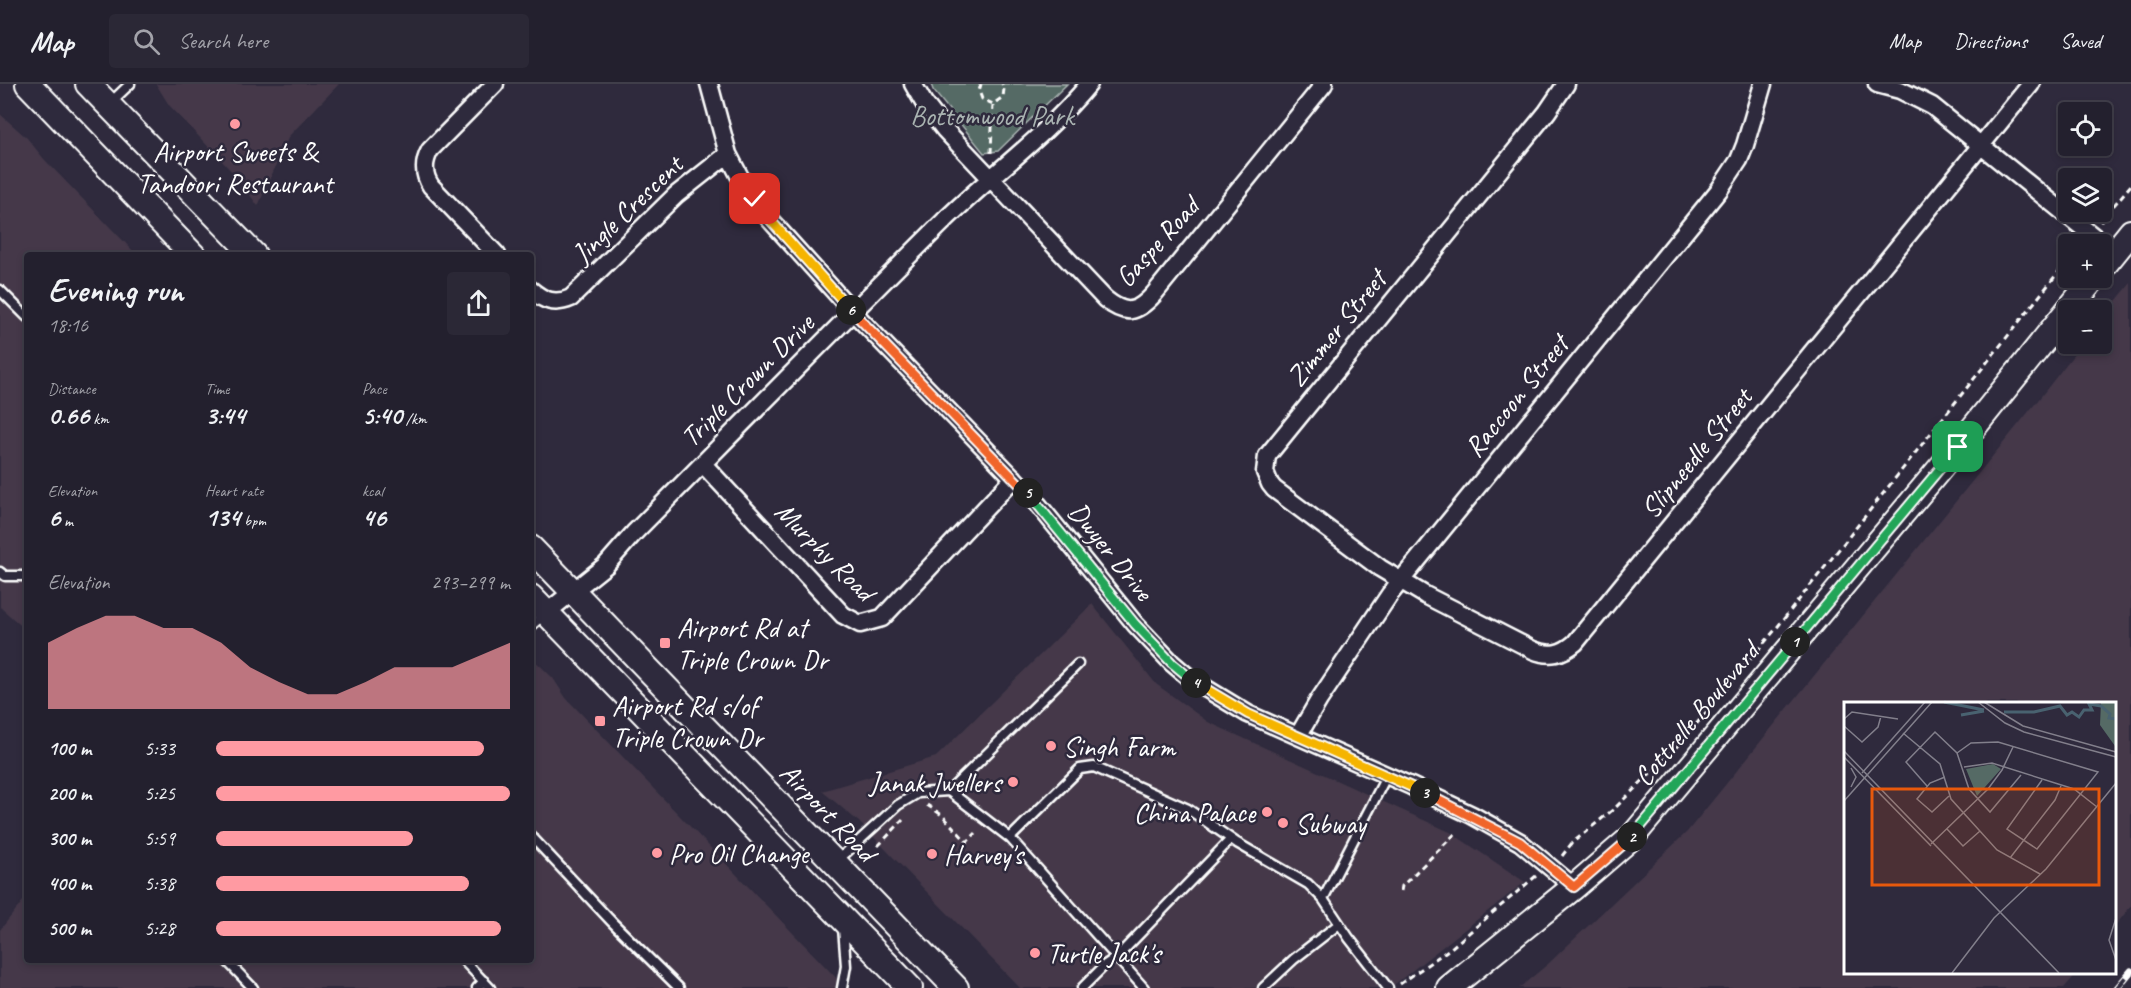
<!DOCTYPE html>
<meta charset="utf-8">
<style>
:root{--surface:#23202e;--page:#2b2836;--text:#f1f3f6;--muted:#a3a3aa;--line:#403e4a;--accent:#ff9aa2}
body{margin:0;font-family:Caveat,sans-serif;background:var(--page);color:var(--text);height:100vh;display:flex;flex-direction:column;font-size:22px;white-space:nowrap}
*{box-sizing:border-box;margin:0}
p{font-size:20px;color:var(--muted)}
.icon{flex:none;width:33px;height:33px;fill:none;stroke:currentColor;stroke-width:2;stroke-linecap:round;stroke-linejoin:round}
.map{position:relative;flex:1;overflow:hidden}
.drawer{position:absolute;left:24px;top:168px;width:510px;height:711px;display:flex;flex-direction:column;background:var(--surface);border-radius:6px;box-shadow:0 3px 9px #0003,0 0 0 2px var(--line)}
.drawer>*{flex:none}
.tools{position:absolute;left:2058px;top:18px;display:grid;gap:12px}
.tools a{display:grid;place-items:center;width:54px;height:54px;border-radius:6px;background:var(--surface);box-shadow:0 3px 9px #0003,0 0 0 2px var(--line);font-size:30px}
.pin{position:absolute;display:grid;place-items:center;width:51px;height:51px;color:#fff;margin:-26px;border-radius:12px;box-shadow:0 3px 9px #0006}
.km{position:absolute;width:30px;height:30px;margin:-15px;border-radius:50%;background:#222;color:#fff;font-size:16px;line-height:30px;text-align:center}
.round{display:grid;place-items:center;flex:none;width:63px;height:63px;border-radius:6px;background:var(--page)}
.headline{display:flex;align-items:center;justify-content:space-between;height:102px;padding:0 24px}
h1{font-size:33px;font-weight:600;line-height:45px}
.stats{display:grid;grid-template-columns:repeat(3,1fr);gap:9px;height:102px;padding:6px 24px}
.stats div{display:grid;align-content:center}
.stats b{font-size:26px;font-weight:600}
.stats small{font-size:16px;font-weight:400}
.stats p{font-size:16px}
.chart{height:168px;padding:12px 24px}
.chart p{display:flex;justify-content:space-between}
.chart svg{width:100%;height:108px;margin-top:6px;fill:var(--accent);opacity:.7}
ul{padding:0 24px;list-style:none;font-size:20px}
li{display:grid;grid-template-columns:96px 72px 1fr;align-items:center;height:45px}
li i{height:15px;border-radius:8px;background:var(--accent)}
header{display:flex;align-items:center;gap:36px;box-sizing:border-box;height:84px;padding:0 30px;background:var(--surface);border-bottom:2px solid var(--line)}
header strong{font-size:28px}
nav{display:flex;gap:33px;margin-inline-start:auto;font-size:21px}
.search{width:420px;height:54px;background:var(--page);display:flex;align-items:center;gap:15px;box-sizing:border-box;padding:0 21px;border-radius:6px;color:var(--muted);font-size:22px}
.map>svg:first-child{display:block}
.built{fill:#443949}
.green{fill:#556a65;stroke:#aab4b2;stroke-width:1.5}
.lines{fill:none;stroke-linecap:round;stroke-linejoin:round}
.lane-casing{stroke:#fff;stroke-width:13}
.street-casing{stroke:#fff;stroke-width:21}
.secondary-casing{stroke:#fff;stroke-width:28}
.path{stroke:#fff;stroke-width:3;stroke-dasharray:6 4.5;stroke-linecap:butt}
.lane{stroke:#2f2a3d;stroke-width:8}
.street{stroke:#2f2a3d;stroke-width:16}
.secondary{stroke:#2f2a3d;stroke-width:24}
.rail-casing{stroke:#fff;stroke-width:7}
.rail{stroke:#2f2a3d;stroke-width:4.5;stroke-dasharray:14;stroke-linecap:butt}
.split-1-casing{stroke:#fff;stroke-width:12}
.split-2-casing{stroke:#fff;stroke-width:12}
.split-3-casing{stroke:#fff;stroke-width:12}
.split-4-casing{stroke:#fff;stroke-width:12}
.split-5-casing{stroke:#fff;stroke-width:12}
.split-6-casing{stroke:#fff;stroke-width:12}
.split-7-casing{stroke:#fff;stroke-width:12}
.split-1{stroke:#22a559;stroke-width:8}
.split-2{stroke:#22a559;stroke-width:8}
.split-3{stroke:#f0652b;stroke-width:8}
.split-4{stroke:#f5b400;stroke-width:8}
.split-5{stroke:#22a559;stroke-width:8}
.split-6{stroke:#f0652b;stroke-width:8}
.split-7{stroke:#f5b400;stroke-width:8}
.poi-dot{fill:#ff9aa2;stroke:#2f2a3d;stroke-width:2}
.labels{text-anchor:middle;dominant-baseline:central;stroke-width:5;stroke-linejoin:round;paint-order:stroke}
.park-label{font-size:28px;fill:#aab4b2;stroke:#2f2a3d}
.poi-label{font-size:28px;fill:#fff;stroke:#2f2a3d;text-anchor:start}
.street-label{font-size:28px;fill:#fff;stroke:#2f2a3d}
.inset-river{fill:none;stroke:#496270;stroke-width:3}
.inset-road{fill:none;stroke:#827f8b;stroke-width:1.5}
.view{fill:#e8590c;fill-opacity:0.15;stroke:#e8590c;stroke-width:3}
.inset-edge{fill:none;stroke:#fff;stroke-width:3}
</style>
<header>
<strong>Map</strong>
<div class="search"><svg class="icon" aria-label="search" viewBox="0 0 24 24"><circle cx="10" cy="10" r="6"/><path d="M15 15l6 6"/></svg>Search here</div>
<nav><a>Map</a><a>Directions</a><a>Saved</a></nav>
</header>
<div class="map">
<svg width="2131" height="904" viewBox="0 0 2131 904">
<rect width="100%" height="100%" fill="#2f2a3d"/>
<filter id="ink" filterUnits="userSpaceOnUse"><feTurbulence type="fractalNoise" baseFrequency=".0167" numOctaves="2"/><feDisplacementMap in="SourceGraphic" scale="12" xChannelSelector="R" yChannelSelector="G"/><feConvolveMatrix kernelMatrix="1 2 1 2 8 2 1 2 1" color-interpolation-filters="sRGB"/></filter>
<g filter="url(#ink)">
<path class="built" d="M156,0H339L289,52L258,122L235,91L169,21Z
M0,30L27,54L44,75L137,171H27V547L0,523Z
M2131,199V822L2115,842L2114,619H1846V888H2078L2064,904H1519L1548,880L1687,748L2035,320L2082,260H2102V234Z
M1092,520L1156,600L1208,638L1450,748L1525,798L1390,904H1020L859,738L822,707L936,673Z
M531,573L553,594L566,614L846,904H0V846L27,812V876H531Z"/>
<path class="green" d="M931,0H1067L998,67L984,69L933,6Z"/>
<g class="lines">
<defs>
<path id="lane" d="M109,20L130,0
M0,206L27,233
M0,488L5,492H27
M531,542L546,529
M1078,580L949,707L1010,754L1144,904
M531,752L612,838L679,904
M1010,754L1080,685L1094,683L1188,725L1237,759L1308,800L1323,815L1349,854L1388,904
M837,777L898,721L918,709L949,707
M1323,815L1387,691
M226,876L253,904
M463,876L490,904
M477,904L484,897
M842,904L846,882L843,844
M1082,904L1105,881L1117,873L1231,755
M1263,904L1294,875L1339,840"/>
<path id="street" d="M495,0L430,66C423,79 423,90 431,102L497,171
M709,0L728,70L740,93L763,128L853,228L1032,413L1135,540L1172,579L1192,596L1248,630L1411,702L1472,731L1520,758L1574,803
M913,0L924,19L945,46L1105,215C1126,232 1137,229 1154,210L1324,0
M1566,0L1547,28L1267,372L1265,388L1270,400L1274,405L1380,484L1425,511L1533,566C1550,573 1562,570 1575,559L2031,0
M1877,0L1900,6L1932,22L2114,169
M531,206C544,217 555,221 571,214L676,111L728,70
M703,380L843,531L860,540L882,534L1014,394
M546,529L606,481L634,449C737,345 840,240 944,137C992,90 1046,52 1089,0
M1298,652L1319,616L1390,510L1719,106L1739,76L1745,61L1763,0"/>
<path id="secondary" d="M28,0L193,171
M88,0L254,171
M2102,184L2131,148
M531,464L956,904
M531,513L910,904
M1449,904L1574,803L1633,752L1958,363L2094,194"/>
</defs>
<use href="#lane" class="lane-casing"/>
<use href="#street" class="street-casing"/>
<use href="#secondary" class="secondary-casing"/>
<path class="path" d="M981,0L979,7L982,15L993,20L1003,13L1004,5L1002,0
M991,69L993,20
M2100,138L2131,101
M927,721L942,731L967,758L976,749
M878,762L903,736
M1562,772L1572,759L1615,724L1678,662L1775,546L2068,176
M1401,807L1402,802L1457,748
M1400,900L1451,864L1536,792"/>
<use href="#lane" class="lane"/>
<use href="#street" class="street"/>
<use href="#secondary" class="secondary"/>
<defs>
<path id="rail" d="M2117,904L2131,887"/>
</defs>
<use href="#rail" class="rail-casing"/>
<use href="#rail" class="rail"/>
</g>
</g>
<g class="lines" filter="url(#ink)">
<defs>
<path id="split-1" d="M1795,558L1958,363"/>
<path id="split-2" d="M1632,753L1795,558"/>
<path id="split-3" d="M1425,709L1520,758L1574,803L1632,753"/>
<path id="split-4" d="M1196,599L1248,630L1425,709"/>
<path id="split-5" d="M1028,409L1135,540L1172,579L1196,599"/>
<path id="split-6" d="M851,226L1028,409"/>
<path id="split-7" d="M755,115L763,128L851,226"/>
</defs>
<use href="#split-1" class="split-1-casing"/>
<use href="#split-2" class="split-2-casing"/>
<use href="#split-3" class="split-3-casing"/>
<use href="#split-4" class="split-4-casing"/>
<use href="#split-5" class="split-5-casing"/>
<use href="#split-6" class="split-6-casing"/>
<use href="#split-7" class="split-7-casing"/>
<use href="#split-1" class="split-1"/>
<use href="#split-2" class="split-2"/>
<use href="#split-3" class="split-3"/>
<use href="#split-4" class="split-4"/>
<use href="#split-5" class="split-5"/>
<use href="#split-6" class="split-6"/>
<use href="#split-7" class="split-7"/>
</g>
<g class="poi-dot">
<circle cx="235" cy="40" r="6"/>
<rect x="659" y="553" width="12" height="12" rx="3"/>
<rect x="594" y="631" width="12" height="12" rx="3"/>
<circle cx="1051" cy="662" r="6"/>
<circle cx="1013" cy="698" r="6"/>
<circle cx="1267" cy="728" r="6"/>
<circle cx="1283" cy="739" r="6"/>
<circle cx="657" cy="769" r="6"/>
<circle cx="932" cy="770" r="6"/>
<circle cx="1035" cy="869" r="6"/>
</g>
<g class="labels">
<g class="park-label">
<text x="992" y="31">Bottomwood Park</text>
</g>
<g class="poi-label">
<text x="235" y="67" text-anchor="middle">Airport Sweets &amp;<tspan x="235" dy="32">Tandoori Restaurant</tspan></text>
<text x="677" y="543">Airport Rd at<tspan x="677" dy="32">Triple Crown Dr</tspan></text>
<text x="612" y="621">Airport Rd s/of<tspan x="612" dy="32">Triple Crown Dr</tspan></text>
<text x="1063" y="662">Singh Farm</text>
<text x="1001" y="698" text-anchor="end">Janak Jwellers</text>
<text x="1255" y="728" text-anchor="end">China Palace</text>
<text x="1295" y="739">Subway</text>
<text x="669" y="769">Pro Oil Change</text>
<text x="944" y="770">Harvey's</text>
<text x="1047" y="869">Turtle Jack's</text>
</g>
<g class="street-label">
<text transform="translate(627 125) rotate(-44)">Jingle Crescent</text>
<text transform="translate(1157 158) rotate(-48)">Gaspe Road</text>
<text transform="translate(1336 244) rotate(-51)">Zimmer Street</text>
<text transform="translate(747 296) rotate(-45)">Triple Crown Drive</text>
<text transform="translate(1516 312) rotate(-51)">Raccoon Street</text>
<text transform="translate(1696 369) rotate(-51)">Slipneedle Street</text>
<text transform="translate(825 467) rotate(45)">Murphy Road</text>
<text transform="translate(1111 467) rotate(51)">Dwyer Drive</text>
<text transform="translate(1696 630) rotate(-50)">Cottrelle Boulevard</text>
<text transform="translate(828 728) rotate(46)">Airport Road</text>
</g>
</g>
<g transform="translate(1844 618)">
<rect width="272" height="272" fill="#2f2a3d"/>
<path d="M257,0L271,1V44L256,23ZM149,62L157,67L133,94L122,67Z" fill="#556a65"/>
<path class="inset-river" d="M100,0L140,8M160,10H190L216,4L223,13L228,10L235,15L240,8H248L245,2L257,4L266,12L265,16L272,17M117,13L140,9"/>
<path class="inset-road" d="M134,0L161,21L180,30L272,55M140,0L179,24L272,50M0,17L8,10L54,17M0,24L18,40L34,25L37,14M59,31L96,62L107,97L153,148L196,172M0,49L215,271M113,51L127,41L154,40L254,70L193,147L163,127L198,78M0,55L87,144M120,65L148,61L230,87L253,105M7,66L12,75L7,85M18,71L81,0M101,75L86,81L73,97L88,110L105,94M83,84L62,60L91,30L113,51L125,87L146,110L177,73M0,99L88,0M103,127L119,144L136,129M87,142L144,87L158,68L169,45M166,156L211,98L217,84M272,216L265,238L272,258M108,271L150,216L202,167L272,81"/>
<path class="view" d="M28,87H255V183H28Z"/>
<rect width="272" height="272" class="inset-edge"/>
</g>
</svg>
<div class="tools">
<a><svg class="icon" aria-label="locate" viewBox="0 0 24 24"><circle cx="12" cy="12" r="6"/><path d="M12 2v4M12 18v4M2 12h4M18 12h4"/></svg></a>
<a><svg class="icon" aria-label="layers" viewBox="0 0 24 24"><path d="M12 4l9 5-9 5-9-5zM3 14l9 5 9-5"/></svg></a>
<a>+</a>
<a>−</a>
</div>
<div class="pin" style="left:1958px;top:363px;background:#1e9e55"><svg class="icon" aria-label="arrive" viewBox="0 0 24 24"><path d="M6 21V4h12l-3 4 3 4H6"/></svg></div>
<div class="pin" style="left:755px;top:115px;background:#d93025"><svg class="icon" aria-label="check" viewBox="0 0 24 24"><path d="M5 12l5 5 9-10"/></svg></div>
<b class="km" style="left:1795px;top:558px">1</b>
<b class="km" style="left:1632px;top:753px">2</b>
<b class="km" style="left:1425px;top:709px">3</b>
<b class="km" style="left:1196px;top:599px">4</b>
<b class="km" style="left:1028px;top:409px">5</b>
<b class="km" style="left:851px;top:226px">6</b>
<section class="drawer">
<div class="headline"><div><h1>Evening run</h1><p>18:16</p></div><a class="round"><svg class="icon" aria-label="share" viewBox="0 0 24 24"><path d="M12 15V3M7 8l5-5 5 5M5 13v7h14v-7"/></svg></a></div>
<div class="stats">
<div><p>Distance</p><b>0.66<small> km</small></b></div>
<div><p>Time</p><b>3:44</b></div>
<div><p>Pace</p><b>5:40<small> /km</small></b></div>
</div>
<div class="stats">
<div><p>Elevation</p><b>6<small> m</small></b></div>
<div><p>Heart rate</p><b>134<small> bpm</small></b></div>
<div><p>kcal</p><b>46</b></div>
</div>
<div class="chart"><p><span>Elevation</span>293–299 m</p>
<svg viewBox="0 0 160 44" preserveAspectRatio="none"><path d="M0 44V17L10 11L20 6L30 6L40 11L50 11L60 17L70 27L80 33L90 38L100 38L110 33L120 27L130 27L140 27L150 22L160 17V44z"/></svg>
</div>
<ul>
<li><b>100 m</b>5:33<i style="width:91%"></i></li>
<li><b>200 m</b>5:25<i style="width:100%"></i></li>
<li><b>300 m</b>5:59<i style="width:67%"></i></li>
<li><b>400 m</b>5:38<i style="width:86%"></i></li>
<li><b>500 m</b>5:28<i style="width:97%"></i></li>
</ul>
</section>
</div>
